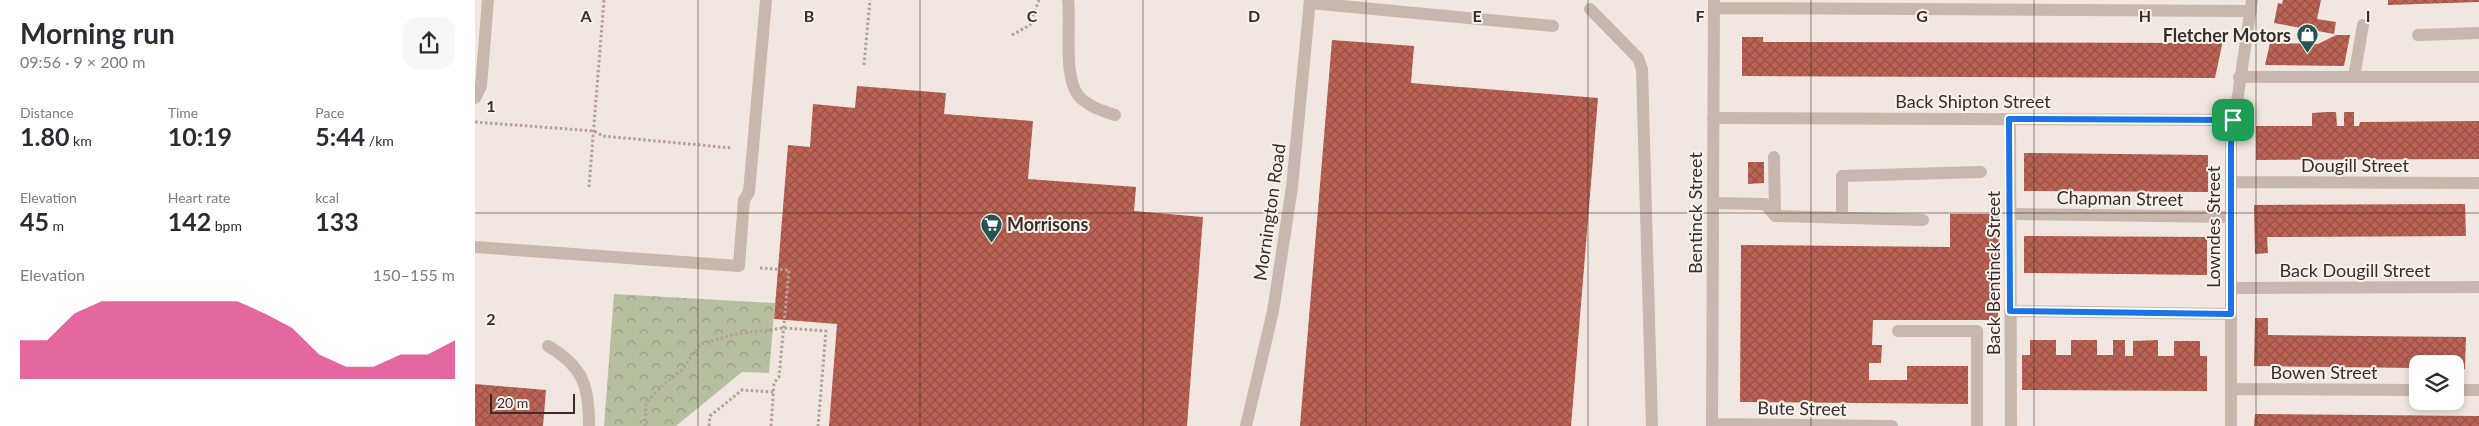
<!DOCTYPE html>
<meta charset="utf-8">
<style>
:root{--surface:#fff;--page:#f7f7f7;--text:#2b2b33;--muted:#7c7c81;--accent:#db2777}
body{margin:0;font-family:Lato,sans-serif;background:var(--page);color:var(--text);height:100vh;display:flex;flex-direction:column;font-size:19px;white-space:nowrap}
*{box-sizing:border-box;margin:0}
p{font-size:16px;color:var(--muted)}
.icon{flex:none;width:28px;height:28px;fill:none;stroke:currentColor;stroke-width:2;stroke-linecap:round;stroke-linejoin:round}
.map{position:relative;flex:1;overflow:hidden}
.panel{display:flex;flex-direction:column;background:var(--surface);width:475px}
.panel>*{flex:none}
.tools{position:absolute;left:1934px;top:355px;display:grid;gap:10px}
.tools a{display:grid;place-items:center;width:55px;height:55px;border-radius:10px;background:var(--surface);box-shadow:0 2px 8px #0003;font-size:25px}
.scale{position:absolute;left:15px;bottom:12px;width:85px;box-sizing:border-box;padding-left:5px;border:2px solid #372d2b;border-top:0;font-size:14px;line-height:18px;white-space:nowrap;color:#372d2b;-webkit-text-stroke:4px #f9f2ec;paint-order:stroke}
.pin{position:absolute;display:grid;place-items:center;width:42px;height:42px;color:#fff;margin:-21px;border-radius:10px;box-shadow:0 2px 8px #0006}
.round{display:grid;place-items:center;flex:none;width:52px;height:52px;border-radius:15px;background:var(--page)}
.headline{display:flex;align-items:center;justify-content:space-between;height:85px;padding:0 20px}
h1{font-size:28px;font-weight:700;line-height:38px}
.metrics{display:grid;grid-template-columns:repeat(3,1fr);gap:8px;height:85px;padding:5px 20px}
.metrics div{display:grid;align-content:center}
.metrics b{font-size:25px;font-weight:700}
.metrics small{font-size:14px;font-weight:400}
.metrics p{font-size:14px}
.chart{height:140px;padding:10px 20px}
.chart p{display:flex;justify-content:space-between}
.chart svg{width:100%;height:90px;margin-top:5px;fill:var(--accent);opacity:.7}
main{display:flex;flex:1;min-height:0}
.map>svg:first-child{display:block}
.forest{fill:url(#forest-crowns)}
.building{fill:url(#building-cross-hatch)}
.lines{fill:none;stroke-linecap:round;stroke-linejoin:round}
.path{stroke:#b4a197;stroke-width:3;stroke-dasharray:2.5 2.5;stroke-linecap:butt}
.service{stroke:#c8b7ac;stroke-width:12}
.minor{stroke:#c8b7ac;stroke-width:12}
.route-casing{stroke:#fff;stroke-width:10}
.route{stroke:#1a73e8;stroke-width:6}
.grid{fill:none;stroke:#372d2b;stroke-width:1;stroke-opacity:0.55}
.labels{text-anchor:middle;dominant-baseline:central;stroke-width:4;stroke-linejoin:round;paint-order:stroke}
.poi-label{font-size:18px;font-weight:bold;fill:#372d2b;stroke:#f9f2ec;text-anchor:end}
.street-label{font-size:18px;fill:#372d2b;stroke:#f9f2ec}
.grid-label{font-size:16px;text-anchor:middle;font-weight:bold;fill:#372d2b;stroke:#f9f2ec;stroke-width:4;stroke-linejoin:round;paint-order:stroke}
</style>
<main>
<section class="panel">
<div class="headline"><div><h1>Morning run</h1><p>09:56 · 9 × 200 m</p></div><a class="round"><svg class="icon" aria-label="share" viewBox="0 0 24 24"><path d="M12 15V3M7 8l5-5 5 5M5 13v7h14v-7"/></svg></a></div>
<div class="metrics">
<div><p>Distance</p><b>1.80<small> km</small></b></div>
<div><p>Time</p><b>10:19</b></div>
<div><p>Pace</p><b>5:44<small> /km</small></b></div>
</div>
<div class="metrics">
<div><p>Elevation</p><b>45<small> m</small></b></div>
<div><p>Heart rate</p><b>142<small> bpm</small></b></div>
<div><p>kcal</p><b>133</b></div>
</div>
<div class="chart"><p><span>Elevation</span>150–155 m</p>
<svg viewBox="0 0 160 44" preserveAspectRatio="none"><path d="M0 44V25L10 25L20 12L30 6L40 6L50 6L60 6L70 6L80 6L90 12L100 19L110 32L120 38L130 38L140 32L150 32L160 25V44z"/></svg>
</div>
</section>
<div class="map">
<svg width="2004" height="426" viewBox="0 0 2004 426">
<defs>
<pattern id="forest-crowns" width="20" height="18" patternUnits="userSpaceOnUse" patternTransform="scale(1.25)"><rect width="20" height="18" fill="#b7bfa1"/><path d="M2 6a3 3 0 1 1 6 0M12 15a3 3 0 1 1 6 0" fill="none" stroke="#969c83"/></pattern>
<pattern id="building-cross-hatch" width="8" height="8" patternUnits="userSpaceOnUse" patternTransform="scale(1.25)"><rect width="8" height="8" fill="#bb6354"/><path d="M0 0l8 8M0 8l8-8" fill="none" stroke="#995246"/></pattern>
</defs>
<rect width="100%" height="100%" fill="#f1e7e0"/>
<path class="forest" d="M139,294L300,303L294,373L267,372L201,426H129Z"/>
<path class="building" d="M1808,0H1846L1842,19L1861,22L1859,34L1799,23L1803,3L1807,4Z
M1913,0H2004V2L1913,5Z
M1861,35H1875L1869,66L1790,65L1795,43L1843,44Z
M1267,37H1288V42L1725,43V40H1748L1740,78L1267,76Z
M857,40L939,46L936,83L1123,98L1096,426H825Z
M382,86L471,93L469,114L558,121L553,179L661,187L659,211L728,217L712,426H354L362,324L299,319L313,145L335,147L338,104L380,108Z
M1851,112H1861L1862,126H1869V112H1879V126H1884L1885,122L2004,121V159L1781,160V126H1837V113Z
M1549,153L1733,155V192L1549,191Z
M1273,162H1289V183L1273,184Z
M1990,204L1991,236L1792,237L1793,253L1780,254L1779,205Z
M1475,214H1524L1523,320H1398L1397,345H1407L1406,363H1394V380H1432V366H1493V404L1265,402L1266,245L1475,247Z
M1549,236L1732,237V275L1549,273Z
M1780,318H1793V335L1991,337L1990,369L1980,368V364H1942V368L1779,366Z
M1555,340H1581V355H1596V340H1622V355H1638V340H1650V356H1658V341L1683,340V356H1699V341H1725V356H1732V391L1547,390V355H1555Z
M0,384L71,390L68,426H0Z
M1780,414L2004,416V426H1779Z"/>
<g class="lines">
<path class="path" d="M537,35L555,25L564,0
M389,65L395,0
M0,122L119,131L128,136L257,148
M114,187L129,0
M285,268L314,270L304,377L299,383L296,426
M170,426L171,403L188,385L207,370L225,344L261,334L309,328L351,331L343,426
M234,426L235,416L267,390L298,392"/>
<path class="service" d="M593,0C596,25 588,75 603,95C612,106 627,111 640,115
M835,3L1078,26
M1115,9L1163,58L1167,69L1177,426
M1943,35L2004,33
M1764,77H2004
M1879,77L1888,25
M0,98L6,86L13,0
M1238,118L1758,120
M1535,119L1536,426
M1299,157L1300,216
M1238,203L1290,204L1300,216L1448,220
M1367,218V176L1506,172
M0,247L264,266L269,200L274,192L291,0
M1756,288L2004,287
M1535,311L1756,314
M1423,331H1502V426
M73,346C109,367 114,387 114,426"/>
<path class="minor" d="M1239,8L1776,11
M1756,182L2004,183
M1535,214L1756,217
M1756,389L1942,390
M1980,390H2004
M1237,424L1417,426
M771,426L798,311L817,187L835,0
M1237,426L1239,0
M1756,426V143L1777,0"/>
</g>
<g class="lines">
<defs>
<path id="route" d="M1534,119L1758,120L1756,144V314L1535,311Z"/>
</defs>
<use href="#route" class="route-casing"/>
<use href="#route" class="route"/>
</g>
<path class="grid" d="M223,0V426M445,0V426M668,0V426M891,0V426M1113,0V426M1336,0V426M1559,0V426M1781,0V426M0,213H2004"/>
<defs>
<symbol id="shop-pin" viewBox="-11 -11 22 30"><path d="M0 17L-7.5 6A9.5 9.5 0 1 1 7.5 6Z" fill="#245554" stroke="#f9f2ec"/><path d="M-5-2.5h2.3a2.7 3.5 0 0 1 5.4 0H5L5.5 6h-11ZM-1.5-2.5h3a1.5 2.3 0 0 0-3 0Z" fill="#fff"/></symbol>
<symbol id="supermarket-pin" viewBox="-11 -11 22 30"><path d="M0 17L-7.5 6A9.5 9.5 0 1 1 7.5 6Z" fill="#245554" stroke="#f9f2ec"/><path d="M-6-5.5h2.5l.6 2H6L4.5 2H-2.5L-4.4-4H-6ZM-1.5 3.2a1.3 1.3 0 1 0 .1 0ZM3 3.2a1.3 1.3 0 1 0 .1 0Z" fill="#fff"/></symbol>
</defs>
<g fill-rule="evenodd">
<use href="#shop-pin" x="1820" y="22" width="25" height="34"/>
<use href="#supermarket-pin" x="504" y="212" width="25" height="34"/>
</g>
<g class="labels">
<g class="poi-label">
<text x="1816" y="35">Fletcher Motors</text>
<text x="532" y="224" text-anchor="start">Morrisons</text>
</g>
<g class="street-label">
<text x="1498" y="101">Back Shipton Street</text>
<text x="1880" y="165">Dougill Street</text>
<text transform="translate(1645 198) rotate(1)">Chapman Street</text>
<text transform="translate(794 212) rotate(-82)">Mornington Road</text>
<text transform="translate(1220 213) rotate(-90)">Bentinck Street</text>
<text transform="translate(1738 227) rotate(-90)">Lowndes Street</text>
<text x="1880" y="270">Back Dougill Street</text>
<text transform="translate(1518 273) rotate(-90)">Back Bentinck Street</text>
<text x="1849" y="372">Bowen Street</text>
<text transform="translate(1327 408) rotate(1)">Bute Street</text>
</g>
</g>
<g class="grid-label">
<text x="111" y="22">A</text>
<text x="334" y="22">B</text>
<text x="557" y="22">C</text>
<text x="779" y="22">D</text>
<text x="1002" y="22">E</text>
<text x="1225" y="22">F</text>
<text x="1447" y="22">G</text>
<text x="1670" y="22">H</text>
<text x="1893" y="22">I</text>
<text x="16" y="112">1</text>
<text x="16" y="325">2</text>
</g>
</svg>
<div class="tools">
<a><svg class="icon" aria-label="layers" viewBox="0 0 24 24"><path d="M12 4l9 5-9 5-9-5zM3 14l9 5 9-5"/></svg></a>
</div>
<div class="scale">20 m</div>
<div class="pin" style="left:1758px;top:120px;background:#1e9e55"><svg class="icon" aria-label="arrive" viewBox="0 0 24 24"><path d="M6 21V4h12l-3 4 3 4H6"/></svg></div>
</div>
</main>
